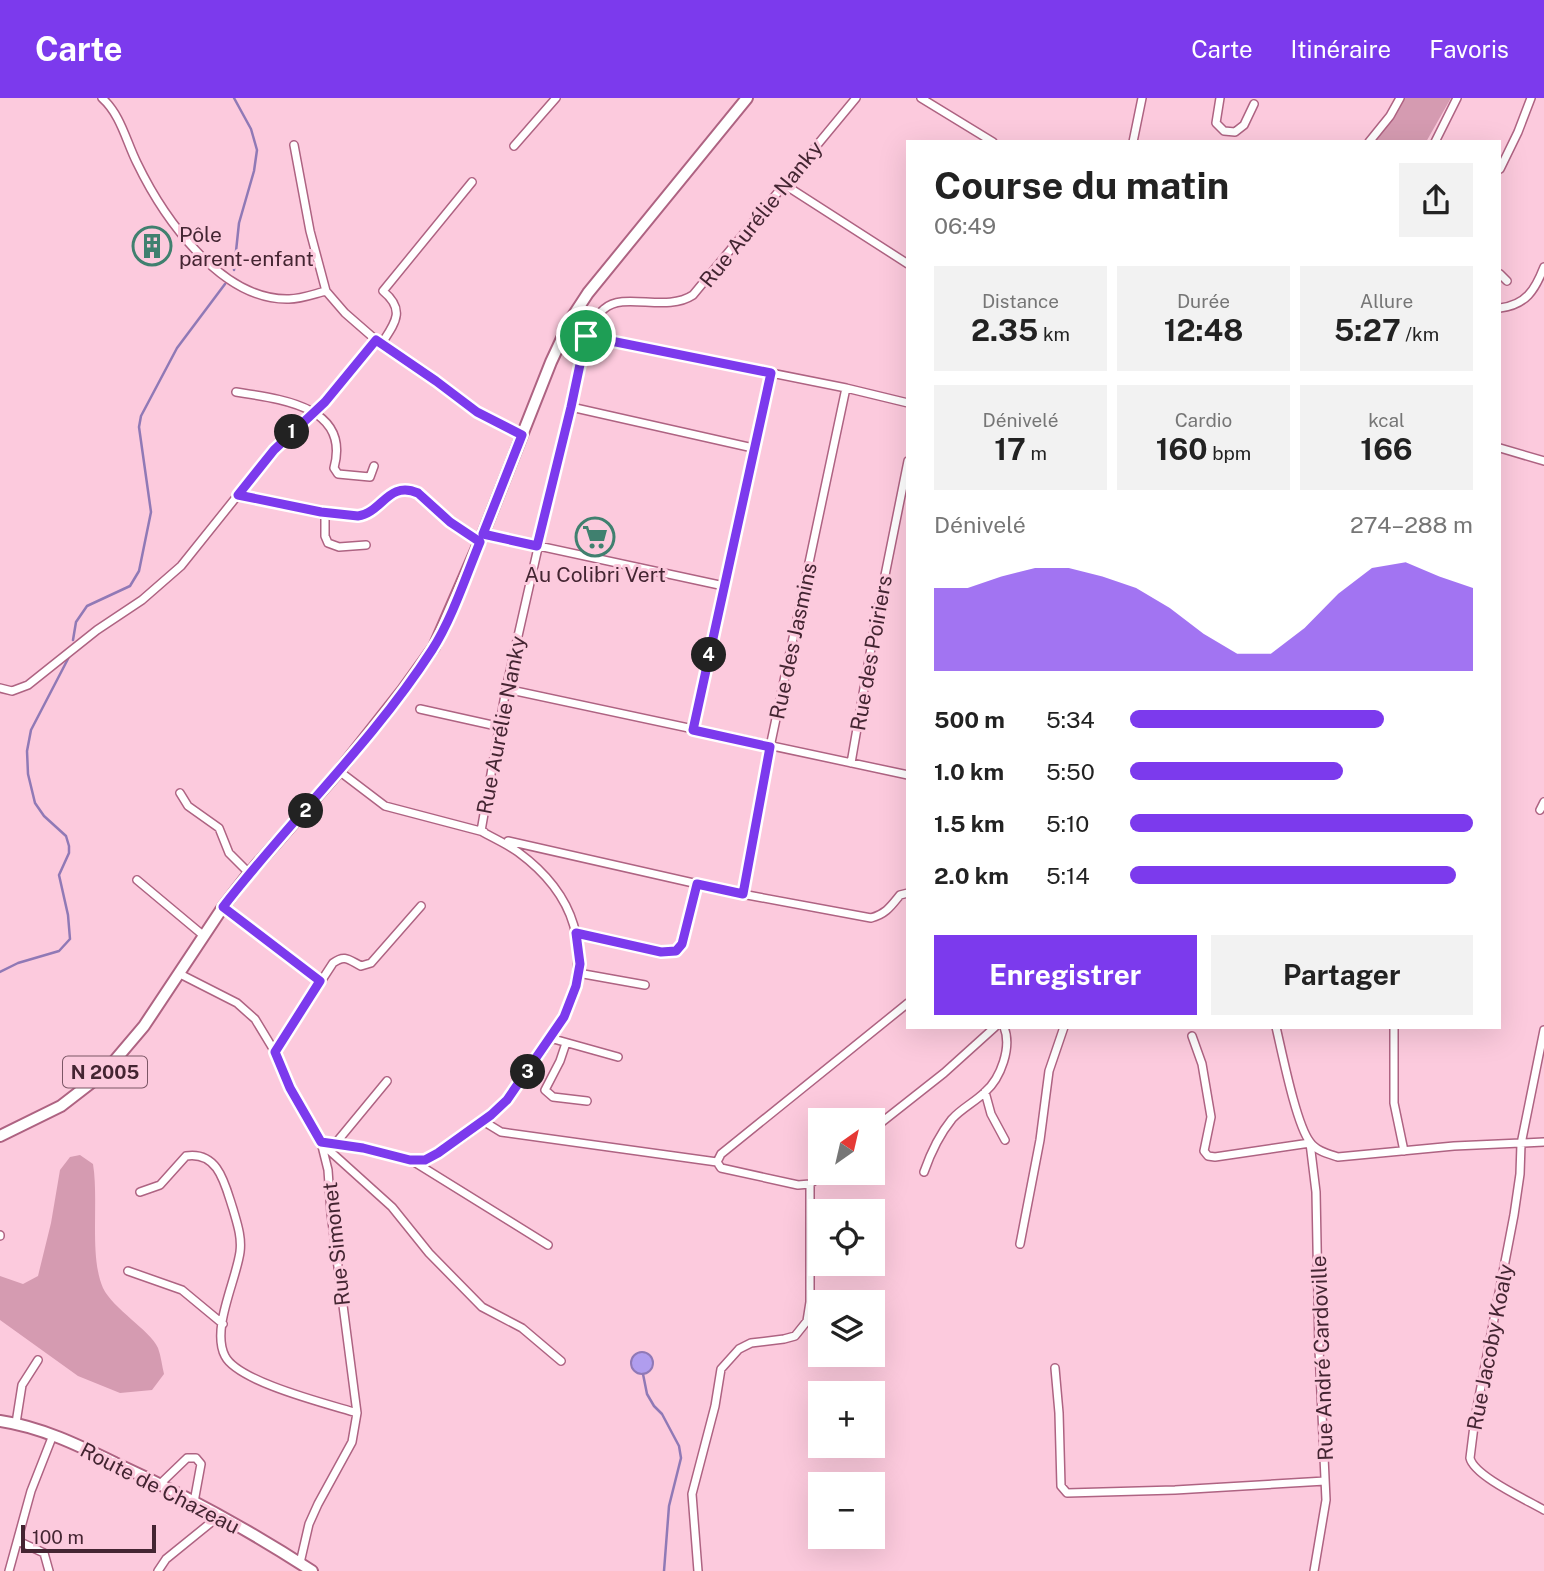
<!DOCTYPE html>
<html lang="fr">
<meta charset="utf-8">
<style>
:root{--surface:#fff;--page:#f2f2f2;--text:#222;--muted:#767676;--accent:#7c3aed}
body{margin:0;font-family:"Public Sans",sans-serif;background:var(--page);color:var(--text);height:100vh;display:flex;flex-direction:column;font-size:26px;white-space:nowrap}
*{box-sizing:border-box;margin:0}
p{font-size:23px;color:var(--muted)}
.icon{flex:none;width:38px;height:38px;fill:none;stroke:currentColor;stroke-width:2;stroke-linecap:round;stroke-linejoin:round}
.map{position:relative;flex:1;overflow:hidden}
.details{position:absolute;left:906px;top:42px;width:595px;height:889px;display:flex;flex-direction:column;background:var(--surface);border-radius:0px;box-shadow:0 7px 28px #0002}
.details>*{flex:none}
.needle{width:46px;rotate:34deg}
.controls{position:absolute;left:808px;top:1010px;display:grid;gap:14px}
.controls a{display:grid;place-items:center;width:77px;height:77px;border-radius:0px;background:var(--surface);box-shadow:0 7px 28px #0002;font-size:35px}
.scale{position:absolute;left:21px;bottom:18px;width:135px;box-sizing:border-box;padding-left:7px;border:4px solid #442532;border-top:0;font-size:19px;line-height:24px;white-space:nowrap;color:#442532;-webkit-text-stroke:5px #fccadd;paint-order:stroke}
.pin{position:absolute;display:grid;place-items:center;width:60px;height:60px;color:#fff;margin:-30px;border:4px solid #fff;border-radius:50%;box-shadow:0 2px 7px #0007}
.km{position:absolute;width:35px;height:35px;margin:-18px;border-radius:50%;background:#222;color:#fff;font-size:19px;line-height:35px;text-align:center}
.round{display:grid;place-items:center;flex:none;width:74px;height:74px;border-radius:0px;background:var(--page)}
.overview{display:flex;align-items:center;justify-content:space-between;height:119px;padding:0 28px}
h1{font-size:38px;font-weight:700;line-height:52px}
.figures{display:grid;grid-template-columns:repeat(3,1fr);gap:10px;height:119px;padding:7px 28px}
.figures div{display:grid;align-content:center;border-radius:0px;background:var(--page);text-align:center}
.figures b{font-size:30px;font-weight:700}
.figures small{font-size:19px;font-weight:400}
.figures p{font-size:19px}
.chart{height:196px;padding:14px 28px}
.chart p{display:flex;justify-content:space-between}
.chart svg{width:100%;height:126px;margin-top:7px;fill:var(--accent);opacity:.7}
.primary-button{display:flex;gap:14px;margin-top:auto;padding:14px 28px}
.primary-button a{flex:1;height:80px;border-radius:0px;background:var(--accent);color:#fff;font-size:28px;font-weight:700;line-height:80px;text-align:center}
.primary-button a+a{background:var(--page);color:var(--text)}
ul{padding:0 28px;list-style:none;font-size:23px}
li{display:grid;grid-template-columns:112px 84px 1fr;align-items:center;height:52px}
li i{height:18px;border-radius:9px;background:var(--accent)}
header{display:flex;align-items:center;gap:42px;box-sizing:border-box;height:98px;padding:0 35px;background:var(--accent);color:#fff}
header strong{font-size:33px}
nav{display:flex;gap:38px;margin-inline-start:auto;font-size:24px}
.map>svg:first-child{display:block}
.green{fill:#d59bb1}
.water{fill:#b09dee;stroke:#9079b6;stroke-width:2}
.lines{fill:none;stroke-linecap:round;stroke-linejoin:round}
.stream{stroke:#9079b6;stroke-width:2.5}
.street-casing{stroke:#ae6382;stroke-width:10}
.secondary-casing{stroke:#ae6382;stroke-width:14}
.primary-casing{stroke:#ae6382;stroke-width:14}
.street{stroke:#fff;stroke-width:7}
.secondary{stroke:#fff;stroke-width:10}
.primary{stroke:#fff;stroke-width:10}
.route-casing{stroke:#fff;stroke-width:14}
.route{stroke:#7c3aed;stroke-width:9}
.labels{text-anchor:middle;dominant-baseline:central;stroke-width:6;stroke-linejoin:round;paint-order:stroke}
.shield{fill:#fccadd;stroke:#7b5665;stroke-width:2}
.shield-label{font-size:19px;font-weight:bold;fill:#442532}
.street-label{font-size:21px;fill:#442532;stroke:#fccadd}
.poi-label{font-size:21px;fill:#442532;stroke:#fccadd;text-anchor:start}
</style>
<header>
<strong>Carte</strong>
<nav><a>Carte</a><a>Itinéraire</a><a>Favoris</a></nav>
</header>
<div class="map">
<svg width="1544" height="1473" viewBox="0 0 1544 1473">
<rect width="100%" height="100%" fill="#fccadd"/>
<path class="green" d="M1403,0H1451L1426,44H1373Z
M80,1057L93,1066C99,1103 89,1158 103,1190C113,1211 150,1232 158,1250C161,1258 162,1268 164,1276L152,1292L120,1295L78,1278L0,1222V1178L23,1186L38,1178L51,1125L60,1072L70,1059Z"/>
<path class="water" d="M631 1265a11 11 0 1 1 22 0a11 11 0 1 1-22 0Z"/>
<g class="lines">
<path class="stream" d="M234,172L239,125L254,73L257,52L251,31L234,0
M73,542L76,524L87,508L130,488L139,473L151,414L139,329L141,318L177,250L225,186
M0,874L18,865L59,853L70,841L68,817L59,777L69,755V748L66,738L44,718L35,705L28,676L27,653L31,632L70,557
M643,1276L647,1296L654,1308L662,1316L679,1348L681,1360L669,1408L664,1473"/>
<defs>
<path id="street" d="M102,0C121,17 126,43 137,65C163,119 221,203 289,201C301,201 314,196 326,193
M921,0L993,44
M1220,0L1216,25L1224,33L1235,34L1244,27L1254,6
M1133,44L1142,0
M1369,44L1390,18L1400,0
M1435,44L1457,0
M294,47L310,133L326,193L345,215L376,242L436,283L477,314L521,337
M514,48L556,0
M1500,71L1518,34L1531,0
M785,87L908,166
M1500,176L1507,183
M1500,210C1526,207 1535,192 1544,169
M586,238L846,290L908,305
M382,245C395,225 406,212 383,193L472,84
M236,294C280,301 351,308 334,370L338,376L370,379L374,368
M571,309L753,350
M1500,350L1544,363
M238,397L321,414L358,418C381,414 390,382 418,395L450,424L480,444
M325,415V438L328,445L339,449L366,447
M483,436L724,488
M0,590L12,593L28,587L97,532L142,502L181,468L274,352L325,304L376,242
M506,591L908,677
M420,611L501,629
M693,632L771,275
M851,665L875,527L908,363
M339,673L385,708L484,734
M180,695L188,708L219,730L229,755L250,776
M1540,712L1544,704
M508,743L742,796L871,820C886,816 891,808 900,797L908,795
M137,782L204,838
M742,796L770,649L846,290
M223,809L320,883
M576,835L661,854L676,853L682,846L697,786
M578,875L645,887
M180,876L237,905L255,921L275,954L290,990L321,1044L328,1072L331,1115L357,1315L352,1344L318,1406L309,1426L300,1465
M1276,929C1282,954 1296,1026 1310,1044C1316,1053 1329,1056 1338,1059L1454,1048L1544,1044
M1394,929V1005L1404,1053
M1544,932L1521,1046L1520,1076L1514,1117L1475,1320L1470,1360C1474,1378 1527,1402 1544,1412
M1192,938L1202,966L1211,1019L1204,1053L1208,1058L1215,1059L1310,1045L1316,1094L1319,1251L1326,1402L1314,1473
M550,940L618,959
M566,945L560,963L545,992L553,999L587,1003
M275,954L333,865C345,856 349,862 361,868L371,865L421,808
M985,994L991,1016L1005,1042
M483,1023L501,1034L717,1064
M873,1031L944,975L995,929
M321,1044C335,1046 349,1048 363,1050C382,1054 407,1066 426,1061C443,1057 495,1016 508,1002C513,995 518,987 523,980C537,961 554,940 564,918C594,852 575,796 518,754C507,746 493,740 481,733L506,591L586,238C591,229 596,217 604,211C624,193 666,215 693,197L856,0
M321,1045L392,1109L429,1155L482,1209L522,1230L561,1263
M335,1046L387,983
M411,1062L548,1147
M825,1074L810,1086L798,1087L721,1070L717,1064L721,1056L908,905
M924,1074C931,1054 939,1037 952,1021C962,1010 975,1004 985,994C1001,980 1012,949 1004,929
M140,1094L160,1087L186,1058C219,1053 225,1087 233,1111C237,1125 242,1139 240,1154C236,1183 211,1231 225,1258C238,1284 328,1306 357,1315
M0,1137V1138
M1020,1146L1040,1042L1049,973L1064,929
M128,1173L182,1192L223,1226
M1055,1270L1059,1315L1061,1388L1067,1395L1175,1392L1325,1383
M16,1325L22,1287L38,1262
M160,1386L187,1360H196L201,1366L194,1404
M18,1443L44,1455L49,1473
M9,1473L31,1393L53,1337
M158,1473L166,1461L219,1418
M698,1473L692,1396L715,1308L721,1271L739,1251L751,1245L784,1241L795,1238L807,1223L810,1204V1086"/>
<path id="secondary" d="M0,1323C41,1329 78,1347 115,1365C183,1396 249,1432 312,1473"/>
<path id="primary" d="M0,1038L61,1008L105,974L144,928L223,809L247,778L339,673L403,592L434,549L483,436L551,264L571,221L588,195L747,0"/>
</defs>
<use href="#street" class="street-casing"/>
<use href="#secondary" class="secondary-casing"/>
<use href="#primary" class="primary-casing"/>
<use href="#street" class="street"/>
<use href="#secondary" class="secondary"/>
<use href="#primary" class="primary"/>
</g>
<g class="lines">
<defs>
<path id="route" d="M586,238L771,275L693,632L770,649L743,796L697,786L682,846L676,853L661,854L576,835L580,866L576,888L564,919L507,1002L491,1017L438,1055L425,1062H410L363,1050L321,1044L290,990L275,954L320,883L223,809C290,722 372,645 432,552C452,521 466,478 480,444L450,424L418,395C388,382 382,415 358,418L321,414L238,397L274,352L325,304L376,242L436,283L477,314L522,337L483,436L537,448L571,309Z"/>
</defs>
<use href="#route" class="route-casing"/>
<use href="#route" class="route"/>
</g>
<defs>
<symbol id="building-ring" viewBox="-11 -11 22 22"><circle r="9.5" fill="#fccadd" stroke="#40806f" stroke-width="1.5"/><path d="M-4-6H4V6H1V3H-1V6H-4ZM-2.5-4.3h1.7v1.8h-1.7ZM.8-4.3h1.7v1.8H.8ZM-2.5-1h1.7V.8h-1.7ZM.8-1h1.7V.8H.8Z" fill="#40806f"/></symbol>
<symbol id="supermarket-ring" viewBox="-11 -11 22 22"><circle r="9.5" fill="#fccadd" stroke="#40806f" stroke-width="1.5"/><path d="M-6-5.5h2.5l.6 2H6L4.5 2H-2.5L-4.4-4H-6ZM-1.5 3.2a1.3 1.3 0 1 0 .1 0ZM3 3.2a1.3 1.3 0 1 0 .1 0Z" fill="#40806f"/></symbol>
</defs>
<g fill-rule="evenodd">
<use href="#building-ring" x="130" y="126" width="44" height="44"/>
<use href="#supermarket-ring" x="573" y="417" width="44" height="44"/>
</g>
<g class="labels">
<rect class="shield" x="63" y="958.5" width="84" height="31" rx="5"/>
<g class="shield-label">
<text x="105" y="974">N 2005</text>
</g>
<g class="street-label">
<text transform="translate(761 116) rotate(-51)">Rue Aurélie Nanky</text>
<text transform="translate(793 543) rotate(-78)">Rue des Jasmins</text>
<text transform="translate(871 555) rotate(-80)">Rue des Poiriers</text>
<text transform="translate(501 627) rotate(-79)">Rue Aurélie Nanky</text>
<text transform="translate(336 1146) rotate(-96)">Rue Simonet</text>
<text transform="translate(1490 1249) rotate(-79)">Rue Jacoby Koaly</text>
<text transform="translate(1322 1260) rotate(-92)">Rue André Cardoville</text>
<text transform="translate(160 1390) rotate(27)">Route de Chazeau</text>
</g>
<g class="poi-label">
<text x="179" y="136">Pôle<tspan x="179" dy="24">parent-enfant</tspan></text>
<text x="595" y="476" text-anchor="middle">Au Colibri Vert</text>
</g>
</g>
</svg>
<div class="controls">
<a><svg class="needle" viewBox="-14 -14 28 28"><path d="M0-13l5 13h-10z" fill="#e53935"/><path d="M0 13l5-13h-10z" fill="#767676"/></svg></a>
<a><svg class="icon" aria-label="locate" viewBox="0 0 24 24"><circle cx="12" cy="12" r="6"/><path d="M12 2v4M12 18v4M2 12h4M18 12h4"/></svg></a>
<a><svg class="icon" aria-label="layers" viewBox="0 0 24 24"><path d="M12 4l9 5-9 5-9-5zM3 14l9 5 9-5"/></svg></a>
<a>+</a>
<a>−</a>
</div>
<div class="scale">100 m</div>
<div class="pin" style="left:586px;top:238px;background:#1e9e55"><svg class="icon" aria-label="arrive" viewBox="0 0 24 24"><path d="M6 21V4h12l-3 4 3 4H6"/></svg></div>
<b class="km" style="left:292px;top:334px">1</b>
<b class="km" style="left:306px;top:713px">2</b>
<b class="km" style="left:528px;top:974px">3</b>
<b class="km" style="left:709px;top:557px">4</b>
<section class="details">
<div class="overview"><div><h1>Course du matin</h1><p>06:49</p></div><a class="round"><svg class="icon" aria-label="share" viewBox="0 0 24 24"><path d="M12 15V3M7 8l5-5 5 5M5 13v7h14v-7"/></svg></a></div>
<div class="figures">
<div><p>Distance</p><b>2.35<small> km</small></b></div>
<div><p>Durée</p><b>12:48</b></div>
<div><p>Allure</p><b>5:27<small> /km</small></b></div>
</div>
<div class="figures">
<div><p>Dénivelé</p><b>17<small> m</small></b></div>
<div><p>Cardio</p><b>160<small> bpm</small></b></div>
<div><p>kcal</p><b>166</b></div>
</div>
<div class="chart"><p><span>Dénivelé</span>274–288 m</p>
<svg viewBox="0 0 160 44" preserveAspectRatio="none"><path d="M0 44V15L10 15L20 11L30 8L40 8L50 11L60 15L70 22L80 31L90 38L100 38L110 29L120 17L130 8L140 6L150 11L160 15V44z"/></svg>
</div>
<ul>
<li><b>500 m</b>5:34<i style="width:74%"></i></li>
<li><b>1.0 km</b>5:50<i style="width:62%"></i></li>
<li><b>1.5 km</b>5:10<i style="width:100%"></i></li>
<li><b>2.0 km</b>5:14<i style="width:95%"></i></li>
</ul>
<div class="primary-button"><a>Enregistrer</a><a>Partager</a></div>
</section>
</div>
